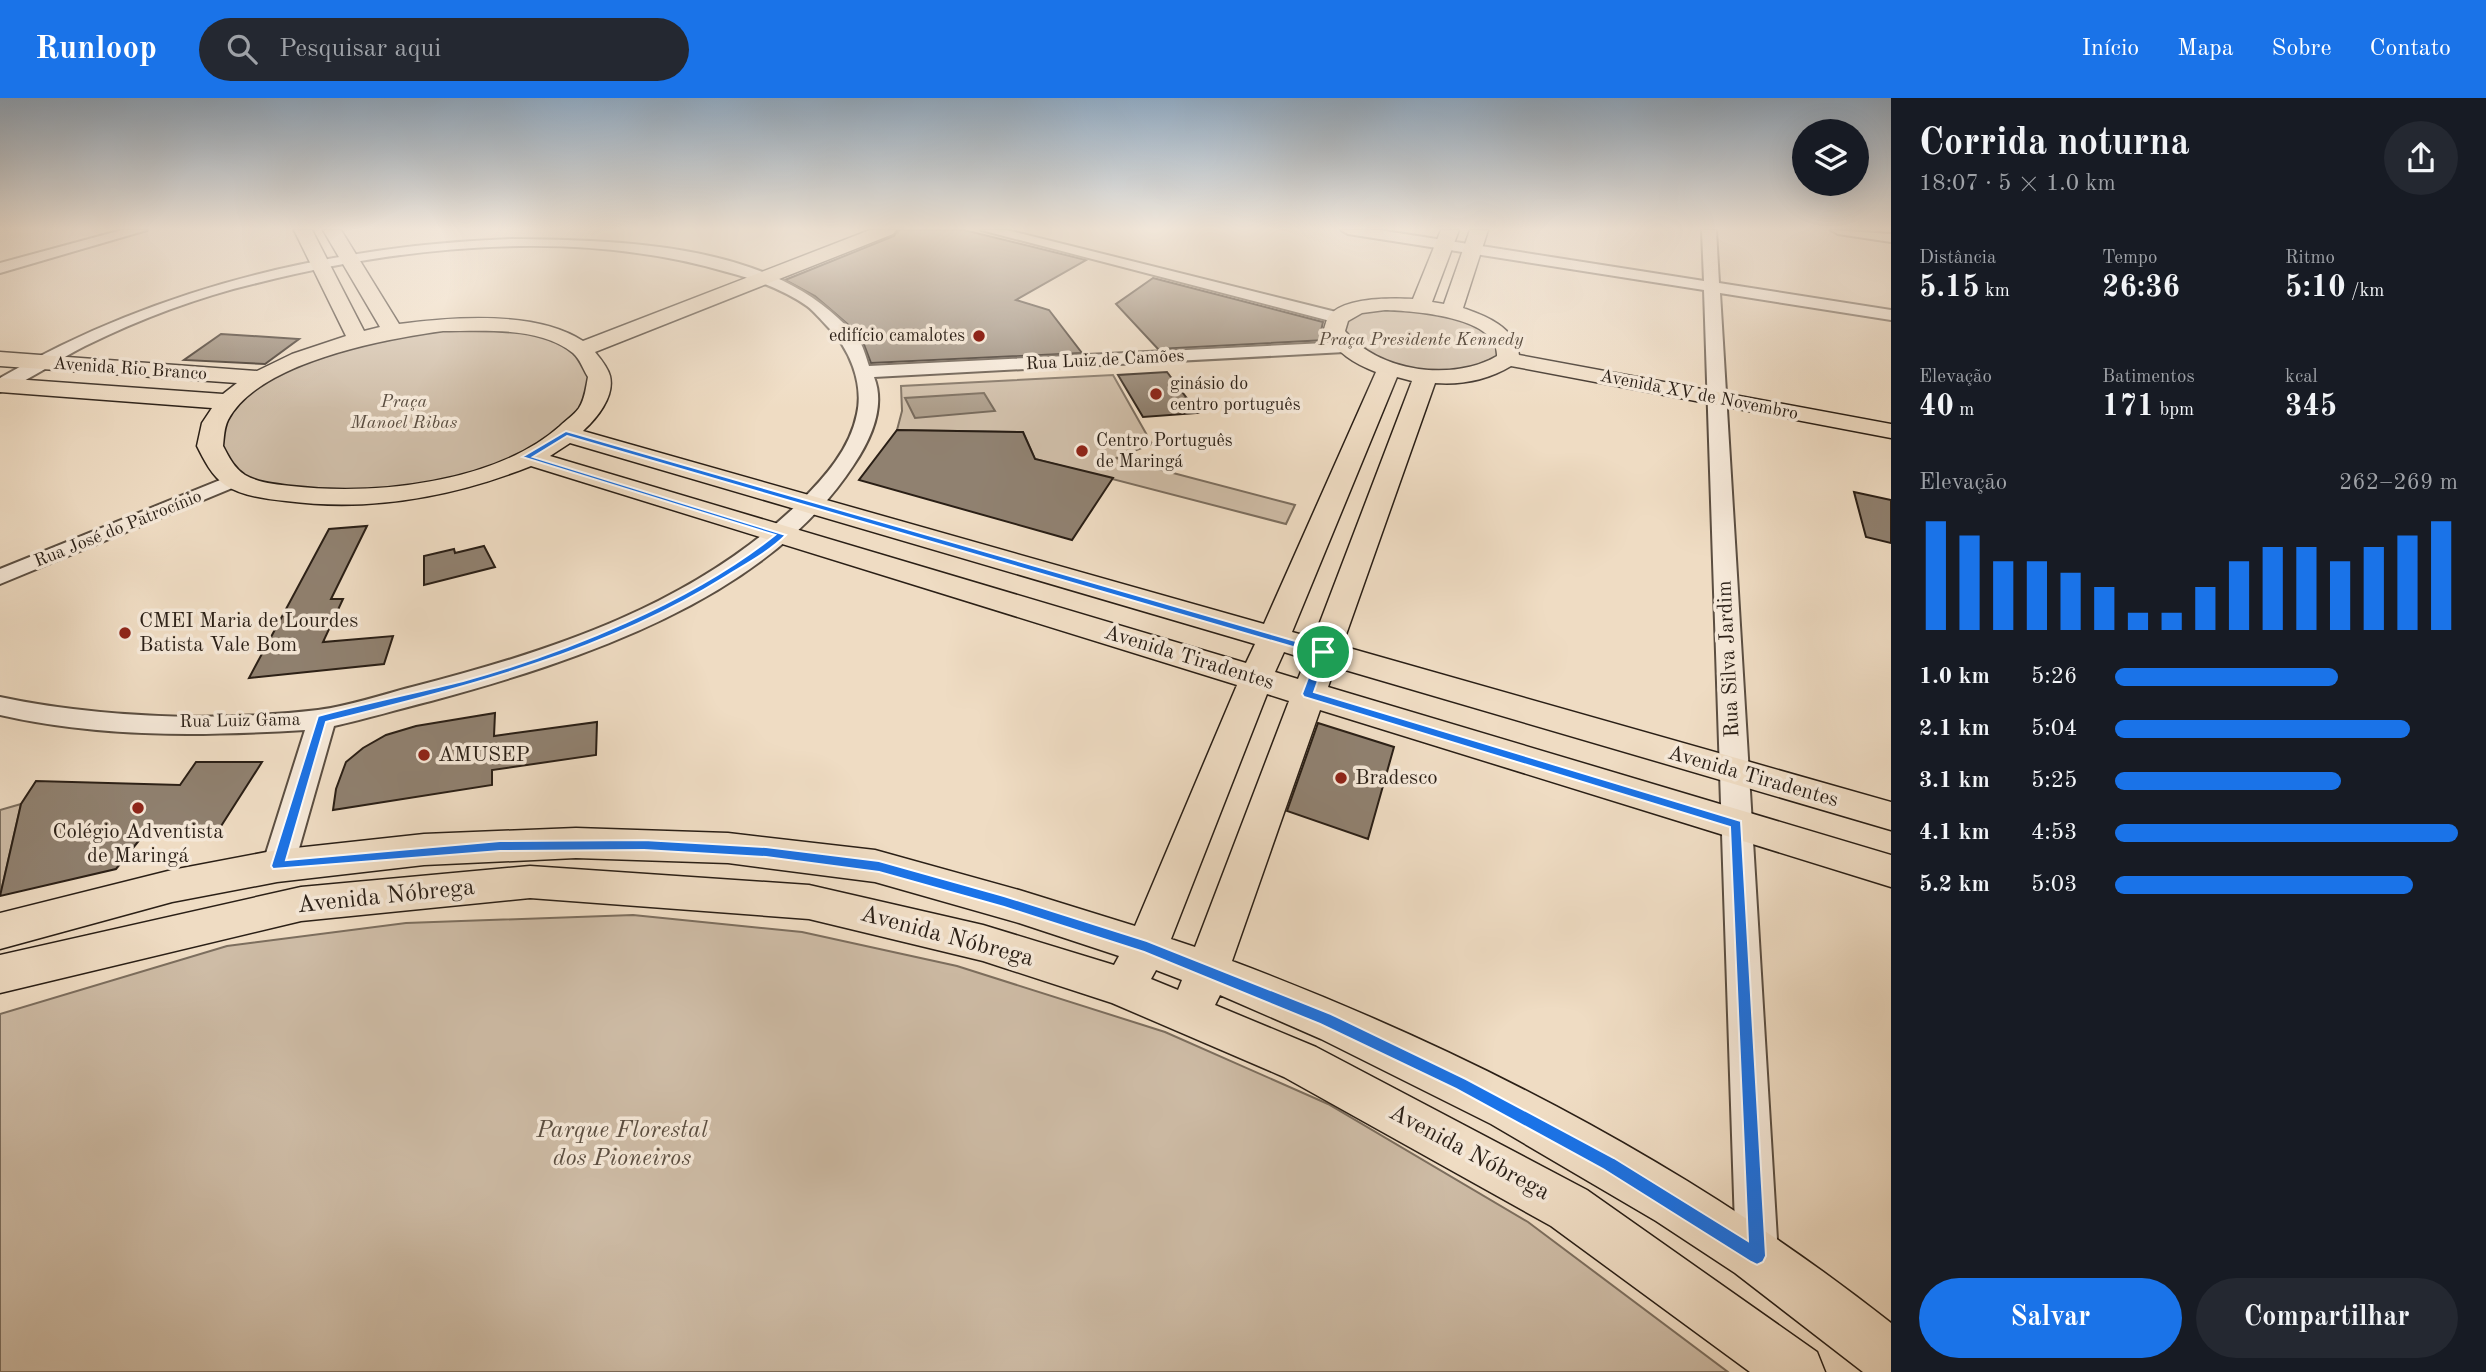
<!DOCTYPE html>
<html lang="pt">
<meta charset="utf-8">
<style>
:root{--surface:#171b24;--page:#242831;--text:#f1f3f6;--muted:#9ea1a6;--accent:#1a73e8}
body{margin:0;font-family:"Old Standard TT",serif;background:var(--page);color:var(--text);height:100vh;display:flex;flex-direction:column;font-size:26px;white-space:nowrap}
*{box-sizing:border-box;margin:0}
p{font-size:23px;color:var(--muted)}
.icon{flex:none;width:38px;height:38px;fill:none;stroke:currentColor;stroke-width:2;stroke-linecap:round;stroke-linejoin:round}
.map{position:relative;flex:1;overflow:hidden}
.drawer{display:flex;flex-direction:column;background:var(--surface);width:595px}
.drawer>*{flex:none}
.fabs{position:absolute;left:1792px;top:21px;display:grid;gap:14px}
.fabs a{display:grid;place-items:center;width:77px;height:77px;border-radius:50%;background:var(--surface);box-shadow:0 7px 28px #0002;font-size:35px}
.pin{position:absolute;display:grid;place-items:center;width:60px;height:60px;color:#fff;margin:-30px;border:4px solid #fff;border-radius:50%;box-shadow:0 2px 7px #0007}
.round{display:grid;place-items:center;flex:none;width:74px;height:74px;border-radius:37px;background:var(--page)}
.head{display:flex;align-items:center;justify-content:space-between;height:119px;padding:0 28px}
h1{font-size:38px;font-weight:800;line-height:52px}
.metrics{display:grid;grid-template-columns:repeat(3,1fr);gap:10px;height:119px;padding:7px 28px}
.metrics div{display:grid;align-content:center}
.metrics b{font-size:30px;font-weight:800}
.metrics small{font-size:19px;font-weight:400}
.metrics p{font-size:19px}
.chart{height:196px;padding:14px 28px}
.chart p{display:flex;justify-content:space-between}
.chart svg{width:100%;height:126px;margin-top:7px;stroke:var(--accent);stroke-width:6}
.primary-button{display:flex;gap:14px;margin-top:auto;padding:14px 28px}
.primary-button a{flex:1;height:80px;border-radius:42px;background:var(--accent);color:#fff;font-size:28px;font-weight:800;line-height:80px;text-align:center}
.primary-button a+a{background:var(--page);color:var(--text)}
ul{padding:0 28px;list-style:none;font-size:23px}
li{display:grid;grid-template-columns:112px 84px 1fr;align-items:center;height:52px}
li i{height:18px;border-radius:9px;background:var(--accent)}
header{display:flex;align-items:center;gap:42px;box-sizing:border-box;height:98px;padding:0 35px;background:var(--accent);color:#fff}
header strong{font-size:33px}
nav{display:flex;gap:38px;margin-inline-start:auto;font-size:24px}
.search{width:490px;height:63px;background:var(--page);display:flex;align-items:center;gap:18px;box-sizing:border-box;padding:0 24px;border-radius:38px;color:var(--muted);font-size:26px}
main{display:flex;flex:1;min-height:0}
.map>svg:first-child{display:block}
.green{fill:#cebca6;stroke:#7c6e5e;stroke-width:2}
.water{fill:#ac9c88;stroke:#786a5a;stroke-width:2}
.building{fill:#908170;stroke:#2a1f16;stroke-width:2}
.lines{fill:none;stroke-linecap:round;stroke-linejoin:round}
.minor-casing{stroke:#5b4e41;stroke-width:4}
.major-casing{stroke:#2a1f16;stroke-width:3}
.minor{fill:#f5e8d8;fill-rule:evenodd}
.major{fill:#efdcc3;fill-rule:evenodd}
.route{fill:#1a73e8;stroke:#fff;stroke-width:2;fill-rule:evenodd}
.poi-dot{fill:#8f2418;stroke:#f5e8d8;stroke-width:2.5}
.labels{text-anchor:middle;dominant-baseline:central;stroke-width:7;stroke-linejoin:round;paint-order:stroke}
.far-poi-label{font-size:18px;fill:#2a1f16;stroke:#f5e8d8;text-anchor:start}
.far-park-label{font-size:18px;font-style:italic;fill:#5b4e41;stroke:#f5e8d8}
.far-street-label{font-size:18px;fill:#2a1f16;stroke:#f5e8d8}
.poi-label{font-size:21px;fill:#2a1f16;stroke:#f5e8d8;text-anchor:start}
.street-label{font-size:21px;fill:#2a1f16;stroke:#f5e8d8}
.near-street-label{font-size:24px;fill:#2a1f16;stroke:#f5e8d8}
.near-park-label{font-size:24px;font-style:italic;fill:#5b4e41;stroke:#f5e8d8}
</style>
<header>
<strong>Runloop</strong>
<div class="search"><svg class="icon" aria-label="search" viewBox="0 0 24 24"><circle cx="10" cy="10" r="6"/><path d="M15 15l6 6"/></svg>Pesquisar aqui</div>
<nav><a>Início</a><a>Mapa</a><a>Sobre</a><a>Contato</a></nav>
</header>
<main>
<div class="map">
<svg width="1891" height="1274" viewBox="0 0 1891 1274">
<rect width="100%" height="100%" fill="#efdcc3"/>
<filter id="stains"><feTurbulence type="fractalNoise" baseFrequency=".00286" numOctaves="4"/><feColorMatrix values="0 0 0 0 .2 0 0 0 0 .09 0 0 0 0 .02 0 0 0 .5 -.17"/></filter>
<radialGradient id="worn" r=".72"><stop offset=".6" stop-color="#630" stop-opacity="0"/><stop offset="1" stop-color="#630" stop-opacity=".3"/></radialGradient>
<path class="green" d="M1370,208L1464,218L1509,254L1450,278L1370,263L1334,227Z
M443,227L545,235L582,251L595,301L547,348L428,392L305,400L224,373L216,322L229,304L308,257Z
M1113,277L1152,346L1116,360L1295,407L1286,426L1035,361L1023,334L897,332L902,313L901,288Z
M21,706L19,715L0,798V712Z
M633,817L802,834L957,868L1165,934L1328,1006L1528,1124L1728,1274H0V916L227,848L406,825Z"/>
<path class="water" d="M984,295L995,313L915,320L905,300Z"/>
<path class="building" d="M898,132H964L1086,162L1016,202L1049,212L1082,255L871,265L863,244L852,230L815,198L785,182L894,138Z
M1153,180L1323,224L1321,233L1326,242L1158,251L1116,206Z
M221,236L299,241L265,266L184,262Z
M1167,274L1198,315L1143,319L1118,277Z
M897,332L1023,334L1035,361L1113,380L1072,442L859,382Z
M1854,394L1891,402V445L1866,439Z
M367,428L331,501H343L323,544L393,538L384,566L249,580L329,431Z
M484,448L495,469L424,487V458L454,451L455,455Z
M495,615L494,638L597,624L596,657L492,672V687L333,712L336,691L346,664L363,650L386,637L416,628Z
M1318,625L1394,649L1368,741L1287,713Z
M196,664H262L216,736L145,735L116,771L0,798L21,706L36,683L180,687Z"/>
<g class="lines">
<defs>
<path id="minor" d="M122,132H147L0,175V165Z
M981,132H1007L1344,216L1346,220L1338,225Z
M1341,132H1379L1704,183L1702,132H1716L1719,185L1891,212V222L1720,195L1778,1158L1772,1173L1757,1179L1742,1173L1736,1158L1704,192L1348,136Z
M1831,132L1891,136V144L1838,136Z
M512,141C615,142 759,145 838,220C844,226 852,232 857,239C863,247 866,259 869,268L1345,244L1354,249L1345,254L874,279C886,309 870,343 853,368C765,502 578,563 431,603C399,611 366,621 334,628L294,768L289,777L278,781L267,777L262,768L305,632C202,638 101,640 0,617V599C100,620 216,624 318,612C350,608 381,597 412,589C553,553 693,507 800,404C825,379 850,351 857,316C864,285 849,249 827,228C821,222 814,213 807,208C784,192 754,181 727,174C577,130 407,147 257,185C198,199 140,221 85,248C57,262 29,283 0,294V280C157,189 331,148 512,141Z
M235,376L242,378L246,382L242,386L0,486V471Z"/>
<path id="major" d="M294,132H312L364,233L380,229L323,132H341L399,226C452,219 536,212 583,243L870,132H896L893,136L595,254C600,260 608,270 610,278C615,299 596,321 583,333L1264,526L1376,274C1353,265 1338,255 1323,234C1325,229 1326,222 1329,218C1344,199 1391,200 1413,201L1441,132H1459L1432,204L1444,206L1470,132H1488L1463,210C1486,218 1515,229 1519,257L1891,326V340L1511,268C1488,282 1461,287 1435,285L1342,548L1891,704V732L1335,569L1328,589L1891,757V789L1320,612L1232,863C1466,951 1695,1070 1891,1225V1274H1863L1735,1175L1656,1123L1491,1026L1321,941L1220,897L1215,907L1316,949L1587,1092L1817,1254L1825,1274H1750L1551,1128L1284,979L1112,905L983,863L809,821L530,800L301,823L0,895V857L301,789L530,768L809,787L983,827L1114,867L1119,858L1019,825L875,784L728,765L576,760L424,767L277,784L172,804L0,851V815L172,772L277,752L424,736L576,730L728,735L875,752L1019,792L1135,828L1237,587L531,368C453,399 370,414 286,403C266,401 242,398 225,387C212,378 204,362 197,348L202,325L212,310L0,294V280L223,296L237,285L0,268V254L257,273L292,256L346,238ZM1385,212C1412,213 1499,218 1497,258C1453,284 1378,274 1345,233L1348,223L1362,215ZM443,233C483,233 540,228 573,255C580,261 583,271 588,279C586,289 585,301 579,310C574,317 566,322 560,328C496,385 374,398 291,388C276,386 259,385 245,377C234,370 229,359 223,348C224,339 224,330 228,322C258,264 385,241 443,233ZM1397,279L1412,283L1314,540L1292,534ZM570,345L1255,546L1246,565L550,358ZM1284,554L1306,561L1298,581L1275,574ZM1267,596L1289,603L1195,849L1171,841ZM1156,872L1182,882L1178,892L1151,881Z"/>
</defs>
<use href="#minor" class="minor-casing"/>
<use href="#major" class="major-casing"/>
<use href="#minor" class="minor"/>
<use href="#major" class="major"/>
</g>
<linearGradient id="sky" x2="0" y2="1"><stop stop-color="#90aac2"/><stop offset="0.42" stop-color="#f8efe4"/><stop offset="1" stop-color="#f8efe4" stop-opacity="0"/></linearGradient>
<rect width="1891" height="311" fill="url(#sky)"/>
<path class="route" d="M566,333L1327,552L1328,554L1314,594L1741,723L1766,1158L1763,1164L1757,1167L1751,1164L1603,1071L1456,991L1320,926L1144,854L1004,809L879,774L766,759L644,752L500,753L273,771L271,768L318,618C366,605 415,595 463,583C565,555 691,504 775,437L522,359ZM567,338L1317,556L1302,596L1304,599L1730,729L1748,1143L1614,1060L1466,981L1331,916L1147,843L1004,798L879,763L766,749L644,742L500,743L286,762L326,624C465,589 603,555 725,479C746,466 769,454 786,437L533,359Z"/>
<g class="poi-dot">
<circle cx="979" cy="238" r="7"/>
<circle cx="1156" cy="296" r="7"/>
<circle cx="1082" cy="353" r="7"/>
<circle cx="125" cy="535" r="7"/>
<circle cx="424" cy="657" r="7"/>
<circle cx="1341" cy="680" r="7"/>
<circle cx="138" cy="710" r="7"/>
</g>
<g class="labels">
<g class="far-poi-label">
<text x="965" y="238" text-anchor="end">edifício camalotes</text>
<text x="1170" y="286">ginásio do<tspan x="1170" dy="21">centro português</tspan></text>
<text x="1096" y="343">Centro Português<tspan x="1096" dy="21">de Maringá</tspan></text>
</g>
<g class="far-park-label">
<text x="1421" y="242">Praça Presidente Kennedy</text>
<text x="404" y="304">Praça<tspan x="404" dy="21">Manoel Ribas</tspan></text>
</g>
<g class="far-street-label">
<text transform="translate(1105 262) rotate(-3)">Rua Luiz de Camões</text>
<text transform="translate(130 271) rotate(4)">Avenida Rio Branco</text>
<text transform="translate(1699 297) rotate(11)">Avenida XV de Novembro</text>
<text transform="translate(118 431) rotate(-22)">Rua José do Patrocínio</text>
<text transform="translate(240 623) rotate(-1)">Rua Luiz Gama</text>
</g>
<g class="poi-label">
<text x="139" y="523">CMEI Maria de Lourdes<tspan x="139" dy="24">Batista Vale Bom</tspan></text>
<text x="438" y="657">AMUSEP</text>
<text x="1355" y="680">Bradesco</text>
<text x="138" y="734" text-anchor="middle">Colégio Adventista<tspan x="138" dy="24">de Maringá</tspan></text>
</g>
<g class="street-label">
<text transform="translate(1189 560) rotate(17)">Avenida Tiradentes</text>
<text transform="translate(1729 561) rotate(-93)">Rua Silva Jardim</text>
<text transform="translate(1753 679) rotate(16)">Avenida Tiradentes</text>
</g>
<g class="near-street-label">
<text transform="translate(386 799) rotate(-6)">Avenida Nóbrega</text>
<text transform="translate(947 839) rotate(15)">Avenida Nóbrega</text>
<text transform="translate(1469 1055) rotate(28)">Avenida Nóbrega</text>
</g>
<g class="near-park-label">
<text x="622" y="1033">Parque Florestal<tspan x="622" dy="28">dos Pioneiros</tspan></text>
</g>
</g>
<rect width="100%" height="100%" filter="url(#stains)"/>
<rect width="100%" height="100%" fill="url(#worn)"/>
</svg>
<div class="fabs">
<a><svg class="icon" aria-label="layers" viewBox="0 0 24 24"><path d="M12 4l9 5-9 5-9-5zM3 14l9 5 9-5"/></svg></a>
</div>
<div class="pin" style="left:1323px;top:554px;background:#1e9e55"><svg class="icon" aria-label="arrive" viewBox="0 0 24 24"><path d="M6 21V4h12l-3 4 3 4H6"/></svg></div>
</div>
<section class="drawer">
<div class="head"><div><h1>Corrida noturna</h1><p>18:07 · 5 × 1.0 km</p></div><a class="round"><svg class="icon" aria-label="share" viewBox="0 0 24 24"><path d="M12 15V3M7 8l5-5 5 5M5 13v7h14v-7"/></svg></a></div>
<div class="metrics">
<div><p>Distância</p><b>5.15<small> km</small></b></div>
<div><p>Tempo</p><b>26:36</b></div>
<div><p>Ritmo</p><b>5:10<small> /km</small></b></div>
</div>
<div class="metrics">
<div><p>Elevação</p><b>40<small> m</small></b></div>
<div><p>Batimentos</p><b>171<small> bpm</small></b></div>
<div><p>kcal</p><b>345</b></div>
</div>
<div class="chart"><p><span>Elevação</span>262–269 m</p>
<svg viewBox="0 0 160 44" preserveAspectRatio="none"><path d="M5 44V6M15 44V11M25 44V20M35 44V20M45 44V24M55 44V29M65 44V38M75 44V38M85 44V29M95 44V20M105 44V15M115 44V15M125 44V20M135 44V15M145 44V11M155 44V6"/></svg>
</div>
<ul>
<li><b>1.0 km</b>5:26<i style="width:65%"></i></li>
<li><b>2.1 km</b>5:04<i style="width:86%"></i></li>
<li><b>3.1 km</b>5:25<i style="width:66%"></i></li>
<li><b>4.1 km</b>4:53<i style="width:100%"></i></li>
<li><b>5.2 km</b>5:03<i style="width:87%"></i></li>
</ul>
<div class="primary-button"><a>Salvar</a><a>Compartilhar</a></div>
</section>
</main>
